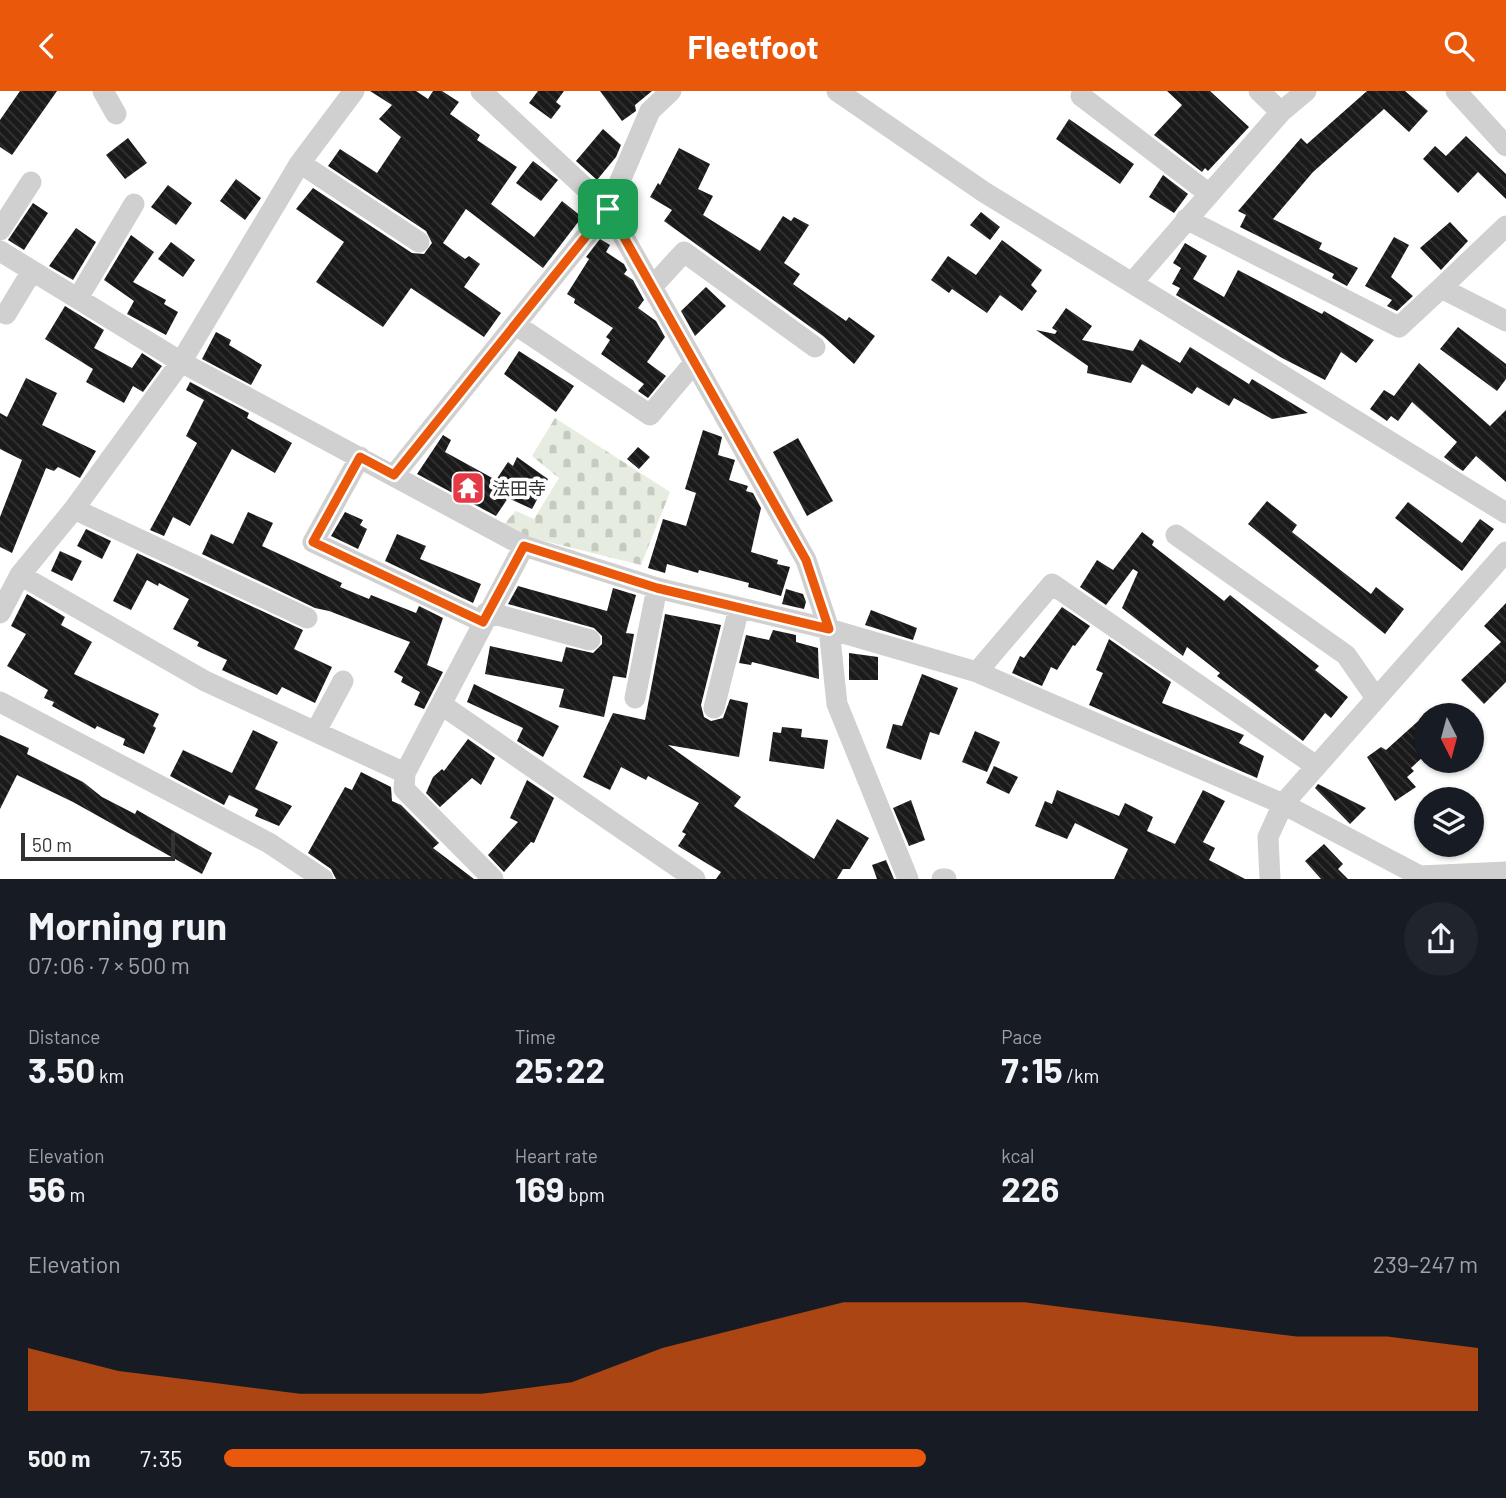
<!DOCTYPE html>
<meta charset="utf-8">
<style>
:root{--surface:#171b24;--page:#20242c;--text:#f1f3f6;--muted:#9ea1a6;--accent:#ea580c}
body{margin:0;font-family:Barlow,"Noto Sans JP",sans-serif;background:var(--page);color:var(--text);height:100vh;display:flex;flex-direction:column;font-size:26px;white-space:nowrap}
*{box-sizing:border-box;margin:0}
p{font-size:23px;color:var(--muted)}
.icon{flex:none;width:38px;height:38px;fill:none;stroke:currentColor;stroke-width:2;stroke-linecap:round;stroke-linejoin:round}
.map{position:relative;height:788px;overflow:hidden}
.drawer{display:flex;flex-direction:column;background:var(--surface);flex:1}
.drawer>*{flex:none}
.needle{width:46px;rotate:174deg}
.tools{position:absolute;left:1414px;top:612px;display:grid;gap:14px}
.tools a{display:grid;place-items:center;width:70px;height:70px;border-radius:50%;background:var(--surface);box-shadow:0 2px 5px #0004;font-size:35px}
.scale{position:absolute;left:21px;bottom:18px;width:154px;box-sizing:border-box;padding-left:7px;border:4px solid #333;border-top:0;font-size:19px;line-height:24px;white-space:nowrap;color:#333;-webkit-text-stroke:5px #fff;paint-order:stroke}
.pin{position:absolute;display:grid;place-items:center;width:60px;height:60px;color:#fff;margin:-30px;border-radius:14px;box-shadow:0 4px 10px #0006}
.round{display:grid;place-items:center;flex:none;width:74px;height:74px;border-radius:37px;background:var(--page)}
.summary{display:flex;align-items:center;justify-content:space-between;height:119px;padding:0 28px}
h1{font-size:38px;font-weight:700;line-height:52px}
.stats{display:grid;grid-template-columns:repeat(3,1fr);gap:10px;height:119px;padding:7px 28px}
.stats div{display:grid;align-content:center}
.stats b{font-size:35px;font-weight:700}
.stats small{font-size:19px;font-weight:400}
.stats p{font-size:19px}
.chart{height:196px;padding:14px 28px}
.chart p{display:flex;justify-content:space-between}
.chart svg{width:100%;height:126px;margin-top:7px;fill:var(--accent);opacity:.7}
ul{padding:0 28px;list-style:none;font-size:23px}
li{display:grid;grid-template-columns:112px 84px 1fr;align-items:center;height:52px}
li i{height:18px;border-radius:9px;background:var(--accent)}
header{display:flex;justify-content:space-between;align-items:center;height:91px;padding:0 28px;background:var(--accent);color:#fff;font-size:32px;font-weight:700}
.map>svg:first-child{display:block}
.cemetery{fill:url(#cemetery-stones)}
.building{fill:url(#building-back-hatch)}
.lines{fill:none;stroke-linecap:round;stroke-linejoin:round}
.minor{stroke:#d0d0d0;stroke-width:21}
.route-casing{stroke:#fff;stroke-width:14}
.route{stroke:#ea580c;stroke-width:9}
.labels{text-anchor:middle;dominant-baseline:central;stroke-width:7;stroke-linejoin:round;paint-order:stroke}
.poi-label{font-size:18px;fill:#333;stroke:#fff;text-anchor:start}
</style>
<header><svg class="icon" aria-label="back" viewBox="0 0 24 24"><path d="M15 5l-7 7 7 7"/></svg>Fleetfoot<svg class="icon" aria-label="search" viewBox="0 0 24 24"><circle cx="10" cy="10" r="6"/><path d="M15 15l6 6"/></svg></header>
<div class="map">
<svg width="1506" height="788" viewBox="0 0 1506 788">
<defs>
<pattern id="cemetery-stones" width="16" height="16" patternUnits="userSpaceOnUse" patternTransform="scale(1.75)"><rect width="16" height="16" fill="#e6ecdf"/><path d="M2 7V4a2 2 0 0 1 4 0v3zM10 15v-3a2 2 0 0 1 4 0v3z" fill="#c6cbc0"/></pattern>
<pattern id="building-back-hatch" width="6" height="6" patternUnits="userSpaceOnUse" patternTransform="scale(1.75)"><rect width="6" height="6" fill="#1a1a1a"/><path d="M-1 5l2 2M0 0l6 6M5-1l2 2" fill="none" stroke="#333"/></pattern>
</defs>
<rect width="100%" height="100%" fill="#fff"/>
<path class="cemetery" d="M555,327L670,401L641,474L528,446L501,436L516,420L534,428L559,387L532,365Z"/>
<path class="building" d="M20,0H57L12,64L0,56V29Z
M370,0H416L428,8L433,0H442L459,11L450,23L480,44L477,49L517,76L491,113L534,146L562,110L582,126L543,177L466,118L443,152L465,168L469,165L480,173L464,196L501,222L484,246L411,197L383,236L316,191L344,151L296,118L313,97L412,162L424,163L432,152L426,140L328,75L340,58L377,82L401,46L379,28L392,14Z
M538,0H564L556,11L561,15L551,28L529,12Z
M600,0H652L635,14L636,20L622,30Z
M1167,0H1210L1249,36L1208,80L1205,77L1202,81L1154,44L1182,14Z
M1367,0H1405L1428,20L1409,41L1384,18L1313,81L1273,128L1322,152L1319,158L1358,177L1347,195L1332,187L1334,183L1240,136L1246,124L1238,120L1301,47L1307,53Z
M1069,28L1134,73L1120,93L1056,48Z
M603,38L621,54L616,66L597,89L576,70Z
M1466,45L1506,83V108L1478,81L1458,102L1423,68L1435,55L1446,65Z
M128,47L147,72L125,88L106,64Z
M679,57L710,73L698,98L713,105L703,124L760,160L783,125L791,130L794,126L809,134L784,172L800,183L793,193L846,230L849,226L875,245L854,273L823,245L664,130L672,119L650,106L658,92L660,94Z
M533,70L558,89L541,110L516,92Z
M1163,84L1188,103L1174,122L1149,106Z
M236,88L261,107L245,129L220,110Z
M168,94L192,112L176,134L151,116Z
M33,112L48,122L24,159L8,149Z
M981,121L1000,136L990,149L970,134Z
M1450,131L1468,150L1441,179L1420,157Z
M76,137L96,151L73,189L49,175Z
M131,144L154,161L133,191L166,209L164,213L178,221L166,244L127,223L134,210L104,189Z
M1394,146L1409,154L1391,186L1413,205L1397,220L1387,215L1392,209L1365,195Z
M600,148L610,154L606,161L624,173L627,179L624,183L633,189L644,209L638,217L656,230L665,246L647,271L666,285L648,307L638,300L644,293L601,263L610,249L606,246L613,237L574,212L575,208L567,203L589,168L586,166Z
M1002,149L1042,179L1031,194L1037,200L1022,220L1000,204L987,222L952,198L949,202L931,189L948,165L976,184Z
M171,151L195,169L183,186L158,168Z
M1185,152L1207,165L1193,188L1224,206L1238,179L1322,223L1324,220L1374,249L1356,272L1341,261L1325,289L1282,267L1176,204L1180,197L1172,193L1181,177L1173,172Z
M706,196L726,215L695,245L681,220Z
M65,215L104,239L94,257L132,277L142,262L162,275L143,301L133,295L124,312L86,291L93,278L45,248Z
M1066,217L1092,235L1082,249L1133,260L1140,248L1180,272L1190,256L1249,293L1252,288L1308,322L1272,328L1234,307L1229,315L1197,296L1192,303L1142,273L1131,292L1087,282L1088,275L1036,239L1055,243L1057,240L1052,237Z
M1458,236L1506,273V288L1497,300L1440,258Z
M216,241L231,249L229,254L262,274L251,294L202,268Z
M519,260L574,295L556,321L504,283Z
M1419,272L1490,335L1506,319V391L1476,365L1463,380L1457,376L1444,366L1457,351L1412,311L1398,330L1391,325L1387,330L1370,318L1384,299L1394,305Z
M26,287L57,302L42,334L96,360L80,387L58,376L54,380L46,377L12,462L0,456V426L22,369L0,358V322L7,326Z
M190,291L249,322L247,327L292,352L275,382L232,358L190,435L173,426L164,445L150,439L197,352L186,345L204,309L186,299Z
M703,339L722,346L718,364L735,369L729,389L748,395L746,400L753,402L761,417L751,461L778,469L777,473L790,476L781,505L748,496L749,492L699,479L698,482L667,473L665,482L648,477L663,428L686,435L696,402L685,398Z
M443,344L451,349L445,361L496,389L508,371L513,375L517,366L548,388L532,418L508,407L496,425L417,383Z
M798,347L833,410L807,425L773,361Z
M638,356L650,366L639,378L627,368Z
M1267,410L1297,434L1292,441L1371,503L1376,496L1404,518L1385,543L1248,433Z
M1408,411L1462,452L1480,428L1494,438L1462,480L1395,427Z
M248,421L273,432L262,455L342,492L340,496L369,508L371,504L416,522L419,515L443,527L427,574L443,581L424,618L414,614L420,601L401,591L403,586L394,581L410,551L329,520L315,517L202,463L211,443L233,453Z
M345,421L363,429L360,434L367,438L358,458L331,445Z
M86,438L111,450L102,468L77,455Z
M1142,441L1154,450L1152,454L1224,510L1230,504L1319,575L1315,579L1348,606L1331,627L1325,622L1303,650L1217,585L1220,582L1187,556L1183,565L1122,517L1138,481L1133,478L1106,514L1080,496L1097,469L1113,479Z
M397,443L426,455L420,468L481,493L473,512L385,470Z
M60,460L82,470L72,490L51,480Z
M137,462L303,539L294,558L332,576L315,612L282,596L277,604L222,579L227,569L197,555L199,551L173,538L189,508L159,492L158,495L147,489L131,519L113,510Z
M518,495L607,520L613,497L636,504L626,542L634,543L626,587L613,585L604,626L559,616L564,598L485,583L490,555L562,571L566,556L593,562L602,553V545L594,537L508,513Z
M786,498L803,503L806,511L804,518L782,513Z
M27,503L65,526L61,534L92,551L74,583L159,623L153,635L156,637L144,663L123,654L125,648L97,635L95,638L52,615L54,611L44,607L48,599L7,575L26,543L11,535Z
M1506,512V591L1484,613L1461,589L1501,551L1484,535Z
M1062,516L1090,535L1075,555L1073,554L1057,579L1051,576L1042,595L1012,582L1020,565L1024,567Z
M871,519L917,537L913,549L865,534Z
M665,523L721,534L701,614L704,626L711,630L723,627L730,608L748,612L739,666L668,654L741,706L734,715L814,768L837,728L869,747L850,778H843L837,788H716L721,781L678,755L686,743L682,741L699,712L648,685L646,689L621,676L610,699L583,686L613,622L645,629Z
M773,539L796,544V551L818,557L819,588L752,571L751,574L739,572L746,544L769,549Z
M1109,548L1171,591L1162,612L1244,644L1239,652L1264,665L1257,687L1089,614L1103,582L1096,579Z
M849,562L878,566V589H849Z
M922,583L958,597L939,644L930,641L921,669L886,657L893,633L902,635Z
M474,593L559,635L543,666L517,650L523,637L467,611Z
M1426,623V663L1411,677L1414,680L1407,686L1416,696L1395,710L1367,666L1381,656L1386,659Z
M782,636L802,638L801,646L828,649L824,678L769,670L773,641L781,642Z
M253,639L278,651L255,698L292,715L279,735L255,725L258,718L229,704L224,714L170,685L183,659L232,682Z
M975,640L1000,651L987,681L962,671Z
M0,644L29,657L27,663L83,691L102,706L135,723L137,719L212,762L202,783L73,711L17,684L0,718Z
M468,648L495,667L481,694L472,687L440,716L426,702L433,686L442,678L444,680Z
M994,675L1018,686L1009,703L986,692Z
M361,681L391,696L392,710L401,714L439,752L433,757L474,788H336L331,778L308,762L345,696L352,699Z
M527,689L554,707L534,752L531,751L504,781L488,764L518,731L510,727Z
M1318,693L1366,717L1350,733L1315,697Z
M1057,699L1119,725L1125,712L1153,726L1147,740L1175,753L1203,699L1225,710L1203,751L1215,757L1209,769L1245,788H1114L1128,758L1075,732L1067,748L1035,735L1045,710L1052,713Z
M911,709L925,749L909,755L893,717Z
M1324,753L1343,773L1338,778L1348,788H1321L1305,770Z
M886,769L894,788H877L872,774Z"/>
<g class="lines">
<path class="minor" d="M103,0L116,23
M481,0L608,118L806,469L829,538L837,613L908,788
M837,0L984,101L1506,422
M1259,0L1281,21
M1456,0L1506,55
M1081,5L1208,102
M300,72L419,151
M1186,128L1399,236L1441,197L1506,230
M0,139L31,91
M0,160L181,271L524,455L657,497L829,538L977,581L1283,713L1420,785L1506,781
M1132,192L1281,21L1306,0
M652,196L684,161L815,256
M1441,197L1506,135
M78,207L134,113
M6,223L32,180
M516,234L650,324L694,272
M360,366L313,451L483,531
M394,384L608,118L650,20L671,0
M74,418L307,527
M1176,444L1346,564L1376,607
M20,484L205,590L405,682L524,455
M487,521L590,549
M0,522L20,484L74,418L181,271L300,72L354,0
M977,581L1052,493L1316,675
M635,607L657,497
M0,611L269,752L323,788
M442,614L695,788
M714,617L739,517
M316,640L343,590
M405,682L404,698L493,788
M942,788H946
M1270,788L1268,746L1283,713L1506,461"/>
</g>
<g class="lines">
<defs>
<path id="route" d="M608,118L806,469L829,538L657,497L524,455L483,531L313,451L360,366L394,384Z"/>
</defs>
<use href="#route" class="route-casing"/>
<use href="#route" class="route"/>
</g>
<defs>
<symbol id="temple-square" viewBox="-11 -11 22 22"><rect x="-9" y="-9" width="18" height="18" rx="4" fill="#e63946" stroke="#fff"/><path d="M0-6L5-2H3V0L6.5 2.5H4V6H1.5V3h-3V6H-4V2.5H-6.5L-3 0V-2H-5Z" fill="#fff"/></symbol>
</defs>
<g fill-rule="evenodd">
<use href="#temple-square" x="449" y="378" width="38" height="38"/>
</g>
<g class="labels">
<g class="poi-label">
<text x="492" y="397">法田寺</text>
</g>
</g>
</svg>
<div class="tools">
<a><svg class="needle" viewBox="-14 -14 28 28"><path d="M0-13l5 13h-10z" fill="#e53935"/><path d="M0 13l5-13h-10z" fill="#9ea1a6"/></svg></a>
<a><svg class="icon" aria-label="layers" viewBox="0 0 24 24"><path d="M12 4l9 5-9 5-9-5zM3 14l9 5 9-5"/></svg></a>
</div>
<div class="scale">50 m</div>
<div class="pin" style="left:608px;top:118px;background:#1e9e55"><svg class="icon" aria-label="arrive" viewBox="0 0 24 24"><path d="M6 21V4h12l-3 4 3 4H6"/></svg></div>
</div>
<section class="drawer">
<div class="summary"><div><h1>Morning run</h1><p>07:06 · 7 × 500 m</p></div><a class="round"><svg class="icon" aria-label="share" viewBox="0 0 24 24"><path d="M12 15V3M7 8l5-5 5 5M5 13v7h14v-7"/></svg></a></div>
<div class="stats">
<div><p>Distance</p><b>3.50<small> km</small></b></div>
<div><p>Time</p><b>25:22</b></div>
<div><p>Pace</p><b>7:15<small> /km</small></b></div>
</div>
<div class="stats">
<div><p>Elevation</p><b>56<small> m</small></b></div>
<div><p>Heart rate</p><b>169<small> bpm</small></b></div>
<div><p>kcal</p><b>226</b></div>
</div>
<div class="chart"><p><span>Elevation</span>239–247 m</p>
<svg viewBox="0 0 160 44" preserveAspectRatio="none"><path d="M0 44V22L10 30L20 34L30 38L40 38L50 38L60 34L70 22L80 14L90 6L100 6L110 6L120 10L130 14L140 18L150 18L160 22V44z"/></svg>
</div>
<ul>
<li><b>500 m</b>7:35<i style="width:56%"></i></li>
</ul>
</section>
